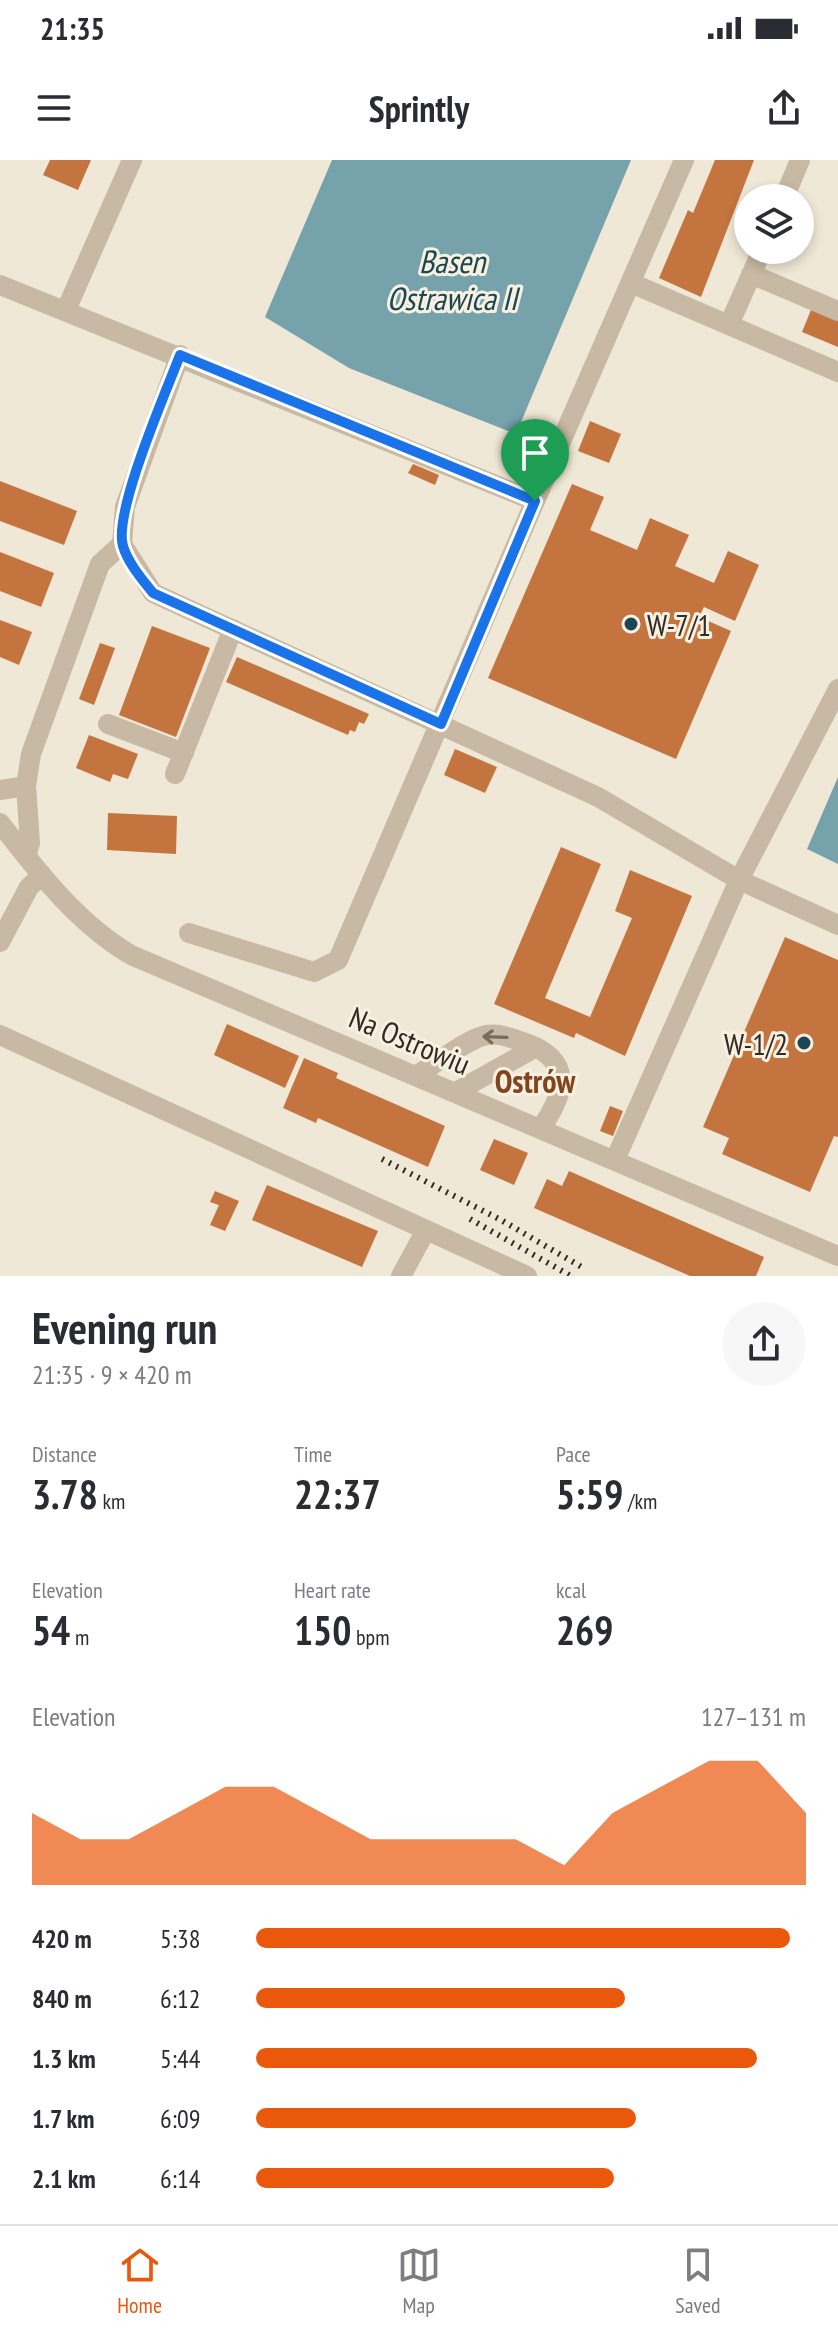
<!DOCTYPE html>
<meta charset="utf-8">
<style>
:root{--surface:#fff;--page:#f7f7f7;--text:#2b2b33;--muted:#7c7c81;--line:#e1e1e2;--accent:#ea580c}
body{margin:0;font-family:"PT Sans Narrow",sans-serif;background:var(--page);color:var(--text);height:100vh;display:flex;flex-direction:column;font-size:30px;white-space:nowrap}
*{box-sizing:border-box;margin:0}
p{font-size:26px;color:var(--muted)}
.icon{flex:none;width:44px;height:44px;fill:none;stroke:currentColor;stroke-width:2;stroke-linecap:round;stroke-linejoin:round}
.map{position:relative;height:1116px;overflow:hidden}
.details{display:flex;flex-direction:column;background:var(--surface);flex:1}
.details>*{flex:none}
.controls{position:absolute;left:734px;top:24px;display:grid;gap:16px}
.controls a{display:grid;place-items:center;width:80px;height:80px;border-radius:50%;background:var(--surface);box-shadow:0 4px 12px #0003;font-size:40px}
.pin{position:absolute;display:grid;place-items:center;width:68px;height:68px;color:#fff;margin:-82px -34px;border-radius:50% 50% 50% 0;rotate:-45deg;box-shadow:0 0 8px #0007}
.pin .icon{rotate:45deg}
.round{display:grid;place-items:center;flex:none;width:84px;height:84px;border-radius:42px;background:var(--page)}
.summary{display:flex;align-items:center;justify-content:space-between;height:136px;padding:0 32px}
h1{font-size:44px;font-weight:800;line-height:60px}
.stats{display:grid;grid-template-columns:repeat(3,1fr);gap:12px;height:136px;padding:8px 32px}
.stats div{display:grid;align-content:center}
.stats b{font-size:40px;font-weight:800}
.stats small{font-size:22px;font-weight:400}
.stats p{font-size:22px}
.chart{height:224px;padding:16px 32px}
.chart p{display:flex;justify-content:space-between}
.chart svg{width:100%;height:144px;margin-top:8px;fill:var(--accent);opacity:.7}
ul{padding:0 32px;list-style:none;font-size:26px}
li{display:grid;grid-template-columns:128px 96px 1fr;align-items:center;height:60px}
li i{height:20px;border-radius:10px;background:var(--accent)}
.status{display:flex;justify-content:space-between;align-items:center;height:56px;padding:0 40px;background:var(--surface);direction:ltr}
.status svg{height:22px;fill:currentColor}
header{display:flex;justify-content:space-between;align-items:center;height:104px;padding:0 32px;background:var(--surface);font-size:36px;font-weight:800}
.menu{display:flex;justify-content:space-around;align-items:center;height:112px;border-top:2px solid var(--line);background:var(--surface);font-size:22px;color:var(--muted)}
.menu a{display:grid;justify-items:center;gap:4px}
.menu .selected{color:var(--accent)}
.map>svg:first-child{display:block}
.water{fill:#76a2ac}
.building{fill:#c4743f}
.lines{fill:none;stroke-linecap:round;stroke-linejoin:round}
.minor{stroke:#c7b9a3;stroke-width:20}
.rail{stroke:#322b25;stroke-width:6;stroke-dasharray:2 6;stroke-linecap:butt}
.oneway{stroke:#756b5e}
.route-casing{stroke:#fff;stroke-width:16}
.route{stroke:#1a73e8;stroke-width:10}
.poi-dot{fill:#1b4753;stroke:#f8f1e2;stroke-width:3}
.labels{text-anchor:middle;dominant-baseline:central;stroke-width:6;stroke-linejoin:round;paint-order:stroke}
.poi-label{font-size:30px;fill:#322b25;stroke:#f8f1e2;text-anchor:start}
.street-label{font-size:30px;fill:#322b25;stroke:#f8f1e2}
.water-label{font-size:32px;font-style:italic;fill:#1b4753;stroke:#f8f1e2}
.neighbourhood-label{font-size:32px;font-weight:bold;fill:#80451f;stroke:#f8f1e2}
</style>
<div class="status"><b>21:35</b><svg viewBox="0 0 49 12"><path d="M0 12V9h3v3zM5 12V6h3v6zM10 12V3h3v9zM15 12V0h3v12zM26 1h20v11H26zM47 4h2v5h-2z"/></svg></div>
<header><svg class="icon" aria-label="menu" viewBox="0 0 24 24"><path d="M4 6h16M4 12h16M4 18h16"/></svg>Sprintly<svg class="icon" aria-label="share" viewBox="0 0 24 24"><path d="M12 15V3M7 8l5-5 5 5M5 13v7h14v-7"/></svg></header>
<div class="map">
<svg width="838" height="1116" viewBox="0 0 838 1116">
<rect width="100%" height="100%" fill="#f0e8d6"/>
<path class="water" d="M332,0H631L516,274L349,208L265,157Z
M838,617V704L807,689Z"/>
<path class="building" d="M50,0H91L78,30L43,15Z
M715,0H754L701,137L659,118L688,50L693,53Z
M813,145L838,156V187L802,172Z
M590,261L621,274L609,303L578,291Z
M413,304L439,315L435,325L408,313Z
M0,321L77,351L64,385L0,361Z
M572,324L604,337L590,370L637,390L650,358L689,375L675,406L714,423L728,391L759,405L735,461L704,447L699,457L731,471L676,599L488,518Z
M0,392L54,413L41,447L0,431Z
M0,460L32,472L19,505L0,497Z
M152,466L210,488L176,577L119,555Z
M100,483L115,488L94,545L79,539Z
M237,497L369,554L364,564L359,562L355,572L350,570L348,575L226,522Z
M89,575L138,594L128,619L113,614L110,622L76,608Z
M455,589L497,607L485,633L444,615Z
M108,653L177,656L176,694L107,690Z
M561,687L601,704L545,838L590,857L632,758L615,751L630,710L692,736L625,896L576,873L574,878L494,844Z
M785,777L838,800V977L834,976L810,1032L722,994L729,978L703,967Z
M227,864L299,896L285,928L214,895Z
M304,898L338,913L336,918L445,966L428,1007L318,958L316,963L283,948Z
M610,946L623,951L613,976L600,971Z
M494,979L528,993L514,1025L480,1010Z
M569,1011L764,1097L756,1116H690L534,1048L547,1019L562,1026Z
M267,1025L378,1071L362,1107L252,1060Z
M215,1031L239,1041L225,1071L210,1065L219,1045L210,1042Z"/>
<g class="lines">
<path class="minor" d="M784,38L800,0
M751,114L838,151
M631,123L838,212
M0,125L535,341L684,0
M66,150L132,0
M729,165L762,90
M180,195L125,347L122,384L153,433L598,637L739,720L838,765
M108,564L184,593
M175,614L233,469
M0,630L26,626
M0,663C38,712 77,763 131,795L838,1096
M26,696L30,683L26,626L31,594L100,404L122,384
M189,773L314,812L338,800L535,341
M0,782L29,727L42,715
M0,875L527,1116
M417,915C434,905 468,878 487,875C499,873 511,878 523,882C573,899 567,931 541,968
M456,932L536,887
M615,1000L739,720L838,529
M401,1116L426,1070"/>
<path class="rail" d="M382,999L501,1060L585,1109
M470,1059L571,1116"/>
</g>
<defs><path id="oneway-shaft" d="M-6 0H5M1.5-3L5.5 0L1.5 3" fill="none" stroke-width="1.6" stroke-linecap="round" stroke-linejoin="round" transform="scale(2)"/></defs>
<use class="oneway" href="#oneway-shaft" transform="translate(495 877) rotate(-178)"/>
<g class="lines">
<defs>
<path id="route" d="M180,195L535,341L441,564L153,433C142,419 128,403 123,386C113,353 166,232 180,195Z"/>
</defs>
<use href="#route" class="route-casing"/>
<use href="#route" class="route"/>
</g>
<g class="poi-dot">
<circle cx="631" cy="464" r="8"/>
<circle cx="804" cy="883" r="8"/>
</g>
<g class="labels">
<g class="poi-label">
<text x="647" y="464">W-7/1</text>
<text x="788" y="883" text-anchor="end">W-1/2</text>
</g>
<g class="street-label">
<text transform="translate(410 880) rotate(23)">Na Ostrowiu</text>
</g>
<g class="water-label">
<text x="452" y="101">Basen<tspan x="452" dy="37">Ostrawica II</tspan></text>
</g>
<g class="neighbourhood-label">
<text x="535" y="921">Ostrów</text>
</g>
</g>
</svg>
<div class="controls">
<a><svg class="icon" aria-label="layers" viewBox="0 0 24 24"><path d="M12 4l9 5-9 5-9-5zM3 14l9 5 9-5"/></svg></a>
</div>
<div class="pin" style="left:535px;top:341px;background:#1e9e55"><svg class="icon" aria-label="arrive" viewBox="0 0 24 24"><path d="M6 21V4h12l-3 4 3 4H6"/></svg></div>
</div>
<section class="details">
<div class="summary"><div><h1>Evening run</h1><p>21:35 · 9 × 420 m</p></div><a class="round"><svg class="icon" aria-label="share" viewBox="0 0 24 24"><path d="M12 15V3M7 8l5-5 5 5M5 13v7h14v-7"/></svg></a></div>
<div class="stats">
<div><p>Distance</p><b>3.78<small> km</small></b></div>
<div><p>Time</p><b>22:37</b></div>
<div><p>Pace</p><b>5:59<small> /km</small></b></div>
</div>
<div class="stats">
<div><p>Elevation</p><b>54<small> m</small></b></div>
<div><p>Heart rate</p><b>150<small> bpm</small></b></div>
<div><p>kcal</p><b>269</b></div>
</div>
<div class="chart"><p><span>Elevation</span>127–131 m</p>
<svg viewBox="0 0 160 44" preserveAspectRatio="none"><path d="M0 44V22L10 30L20 30L30 22L40 14L50 14L60 22L70 30L80 30L90 30L100 30L110 38L120 22L130 14L140 6L150 6L160 22V44z"/></svg>
</div>
<ul>
<li><b>420 m</b>5:38<i style="width:97%"></i></li>
<li><b>840 m</b>6:12<i style="width:67%"></i></li>
<li><b>1.3 km</b>5:44<i style="width:91%"></i></li>
<li><b>1.7 km</b>6:09<i style="width:69%"></i></li>
<li><b>2.1 km</b>6:14<i style="width:65%"></i></li>
</ul>
</section>
<nav class="menu">
<a class="selected"><svg class="icon" aria-label="home" viewBox="0 0 24 24"><path d="M3 11l9-7 9 7M6 9v11h12V9"/></svg>Home</a>
<a><svg class="icon" aria-label="map" viewBox="0 0 24 24"><path d="M3 6l6-2 6 2 6-2v14l-6 2-6-2-6 2zM9 4v14M15 6v14"/></svg>Map</a>
<a><svg class="icon" aria-label="saved" viewBox="0 0 24 24"><path d="M7 4h10v16l-5-4-5 4z"/></svg>Saved</a>
</nav>
